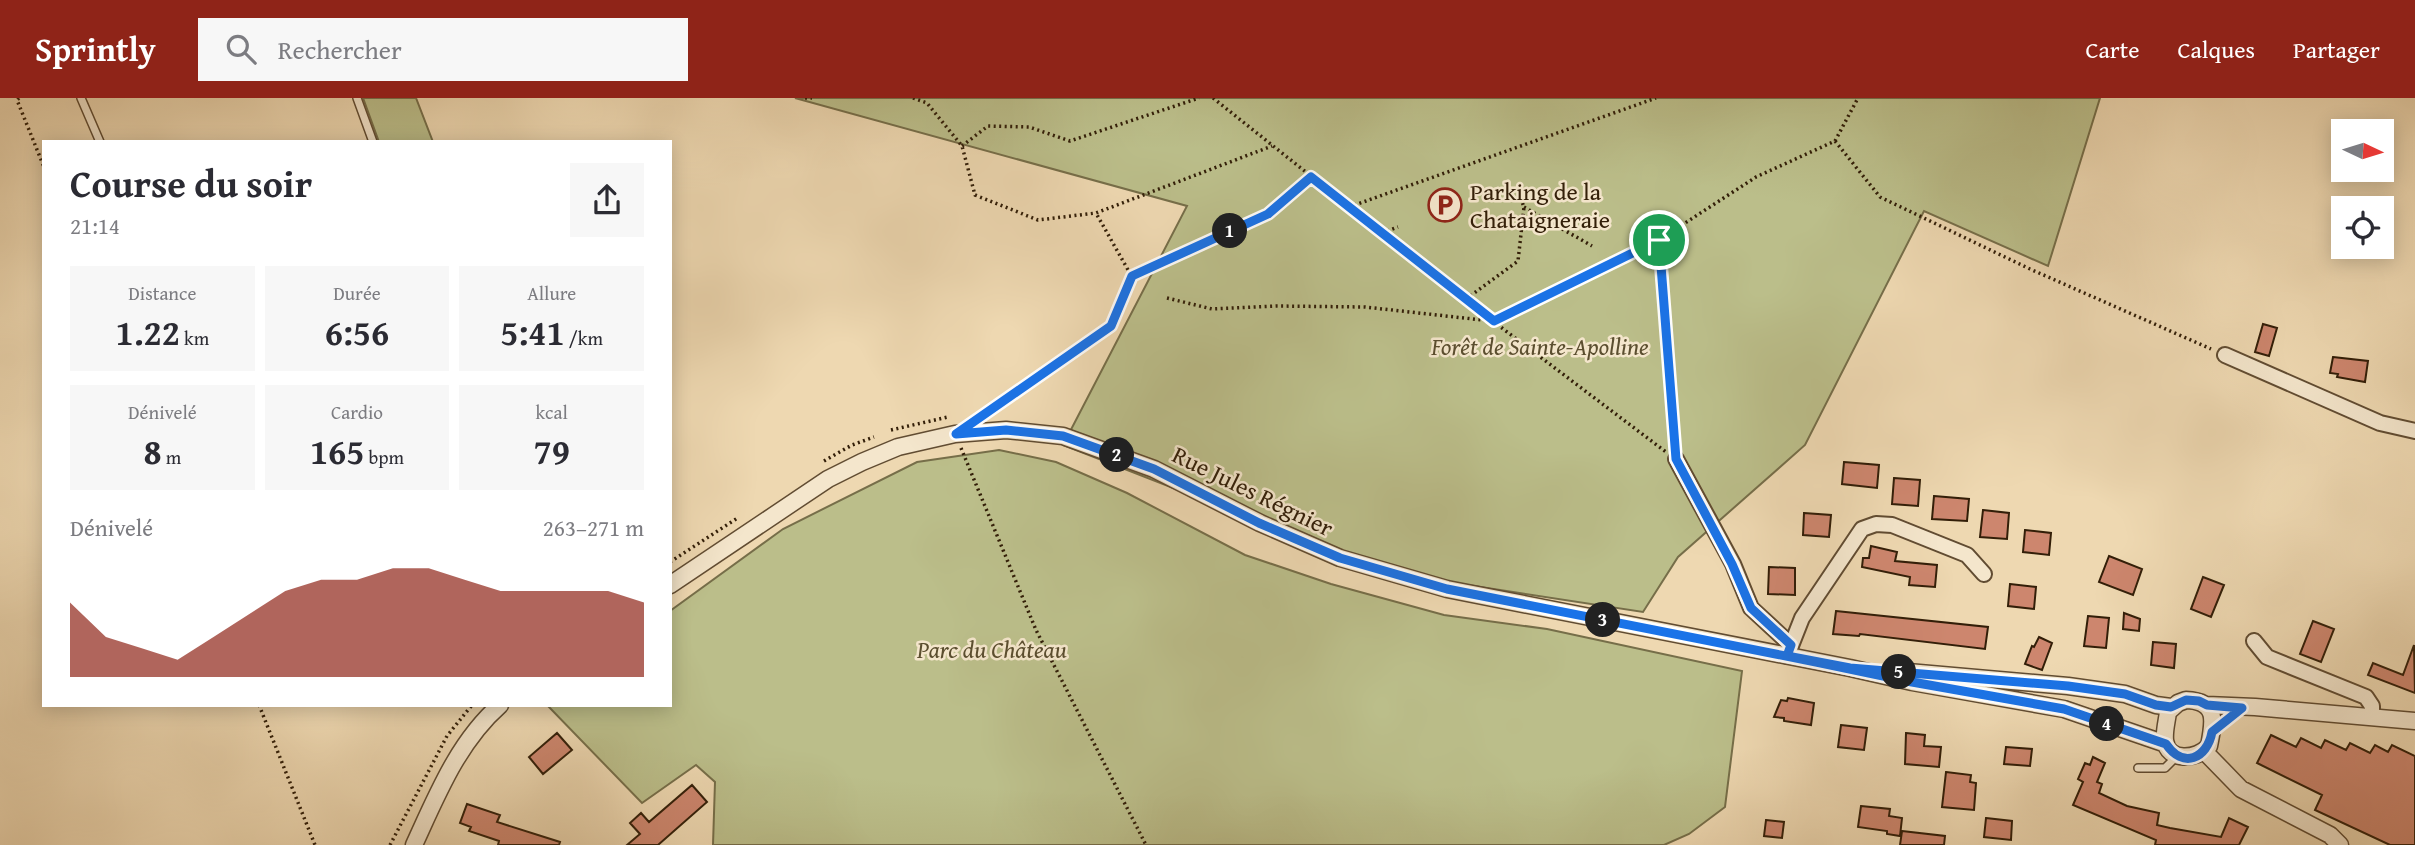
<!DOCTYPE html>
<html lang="fr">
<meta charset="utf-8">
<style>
:root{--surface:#fff;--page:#f7f7f7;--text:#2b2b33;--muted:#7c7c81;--accent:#8f2418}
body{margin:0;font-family:"Gentium Book Plus",serif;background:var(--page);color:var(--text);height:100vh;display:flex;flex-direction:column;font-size:26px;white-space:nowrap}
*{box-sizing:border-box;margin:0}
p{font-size:23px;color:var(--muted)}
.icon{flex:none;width:38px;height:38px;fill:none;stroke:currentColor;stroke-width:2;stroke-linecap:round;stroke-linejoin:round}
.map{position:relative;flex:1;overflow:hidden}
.panel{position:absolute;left:42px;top:42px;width:630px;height:567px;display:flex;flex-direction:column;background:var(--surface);border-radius:0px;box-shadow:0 4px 18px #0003}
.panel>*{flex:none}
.needle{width:46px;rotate:94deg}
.tools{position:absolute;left:2331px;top:21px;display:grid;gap:14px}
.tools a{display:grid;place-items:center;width:63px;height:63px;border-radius:0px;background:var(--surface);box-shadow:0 4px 18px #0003;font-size:35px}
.pin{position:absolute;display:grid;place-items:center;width:60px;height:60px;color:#fff;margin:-30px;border:4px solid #fff;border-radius:50%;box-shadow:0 2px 7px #0007}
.km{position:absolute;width:35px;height:35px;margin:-18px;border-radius:50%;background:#222;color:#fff;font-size:19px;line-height:35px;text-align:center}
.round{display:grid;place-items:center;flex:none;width:74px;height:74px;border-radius:0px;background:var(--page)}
.headline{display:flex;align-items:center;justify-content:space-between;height:119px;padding:0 28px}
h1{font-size:38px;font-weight:700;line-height:52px}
.metrics{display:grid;grid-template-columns:repeat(3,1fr);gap:10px;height:119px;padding:7px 28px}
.metrics div{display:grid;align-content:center;border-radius:0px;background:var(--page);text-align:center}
.metrics b{font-size:35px;font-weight:700}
.metrics small{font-size:19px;font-weight:400}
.metrics p{font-size:19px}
.chart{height:196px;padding:14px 28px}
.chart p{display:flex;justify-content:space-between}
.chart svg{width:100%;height:126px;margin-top:7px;fill:var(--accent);opacity:.7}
header{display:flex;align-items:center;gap:42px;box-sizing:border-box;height:98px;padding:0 35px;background:var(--accent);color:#fff}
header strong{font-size:33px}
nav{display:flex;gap:38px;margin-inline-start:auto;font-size:24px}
.search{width:490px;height:63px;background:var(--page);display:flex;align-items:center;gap:18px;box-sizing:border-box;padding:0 24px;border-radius:0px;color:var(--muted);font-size:26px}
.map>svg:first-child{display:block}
.green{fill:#bbbe8a;stroke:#766e49;stroke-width:2}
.building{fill:#cd866e;stroke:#321e08;stroke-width:2}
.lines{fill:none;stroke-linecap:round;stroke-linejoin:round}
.service-casing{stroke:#614c32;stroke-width:10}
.minor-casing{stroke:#614c32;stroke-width:18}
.tertiary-casing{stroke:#614c32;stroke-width:19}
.path{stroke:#321e08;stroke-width:3.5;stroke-dasharray:2 3.5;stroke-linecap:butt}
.service{stroke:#f4e6cc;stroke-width:7}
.minor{stroke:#f4e6cc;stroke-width:14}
.tertiary{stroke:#f4e6cc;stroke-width:16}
.route-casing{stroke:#fff;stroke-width:14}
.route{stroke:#1a73e8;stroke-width:9}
.labels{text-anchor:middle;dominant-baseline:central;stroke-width:5;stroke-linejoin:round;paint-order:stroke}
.poi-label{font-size:24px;fill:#321e08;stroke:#f4e6cc;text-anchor:start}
.park-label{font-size:24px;font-style:italic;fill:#5b4e2f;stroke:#f4e6cc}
.street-label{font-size:24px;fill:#321e08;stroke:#f4e6cc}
</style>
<header>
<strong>Sprintly</strong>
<div class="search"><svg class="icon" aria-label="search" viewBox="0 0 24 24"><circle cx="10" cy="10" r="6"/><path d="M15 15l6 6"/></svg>Rechercher</div>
<nav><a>Carte</a><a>Calques</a><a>Partager</a></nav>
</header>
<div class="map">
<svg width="2415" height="747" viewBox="0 0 2415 747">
<rect width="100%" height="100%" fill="#eed8b1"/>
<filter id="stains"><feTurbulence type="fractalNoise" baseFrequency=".00286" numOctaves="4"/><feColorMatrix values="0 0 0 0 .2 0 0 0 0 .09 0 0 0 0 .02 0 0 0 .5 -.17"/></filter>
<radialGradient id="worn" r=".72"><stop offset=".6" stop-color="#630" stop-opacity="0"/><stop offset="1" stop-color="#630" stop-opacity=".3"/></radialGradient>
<path class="green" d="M363,0H416L433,44H379Z
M795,0H2100L2048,168L1924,113L1805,347L1678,459L1643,514L1416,479L1291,436L1063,347L1187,108Z
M999,352L1056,364L1127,395L1245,457L1331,486L1444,517L1547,531L1742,573L1725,709L1689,736L1664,747H713L715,684L696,667L642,705L547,607H670V513L783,431L917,364Z"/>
<path class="building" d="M2263,226L2277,230L2269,258L2255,254Z
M2333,259L2368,263L2365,284L2337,279L2338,276L2330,275Z
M1844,364L1879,367L1877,390L1842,386Z
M1894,380L1920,382L1918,408L1892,406Z
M1934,398L1969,401L1967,423L1932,421Z
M1983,412L2009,415L2007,441L1980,439Z
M1804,415L1831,417L1829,439L1803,437Z
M2025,432L2051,435L2049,457L2023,454Z
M1871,448L1897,454L1895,463L1937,467L1935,489L1909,487L1910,479L1862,469L1863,460H1869Z
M2109,458L2142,471L2133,497L2099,484Z
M1769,469L1795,470V497L1768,496Z
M2203,479L2224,487L2211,519L2191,511Z
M2010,486L2036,489L2034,511L2008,508Z
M1836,513L1988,529L1985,551L1860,536L1859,538L1833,536Z
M2124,515L2140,521L2139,533L2123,531Z
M2088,518L2109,520L2106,550L2084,548Z
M2313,523L2334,531L2321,564L2300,556Z
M2039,539L2052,545L2042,572L2025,566L2032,548L2034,549Z
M2153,544L2176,546L2174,570L2151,567Z
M2414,547L2415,595L2368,577L2373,565L2403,577Z
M1788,600L1814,605L1811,627L1784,623V620L1774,619L1781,602L1787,603Z
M1841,627L1867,630L1864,652L1838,649Z
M557,635L572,652L543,676L529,659Z
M1906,635L1925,637L1924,648L1941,649L1939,669L1905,666Z
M2271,637L2296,649L2301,640L2321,650L2325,642L2346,652L2350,645L2370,655L2375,647L2388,654L2392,647L2415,658V747H2390L2315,712L2322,697L2257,665Z
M2006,649L2032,651L2030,668L2004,666Z
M2093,659L2105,665L2097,684L2102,686L2099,695L2127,708L2159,715L2157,727L2170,730L2221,739L2229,720L2248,729L2239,747H2155L2156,742L2073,707L2083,684L2078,681L2085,665L2090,667Z
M1946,674L1971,677L1970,684L1976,685L1974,712L1942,709Z
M692,687L707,704L658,747H627L640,736L630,725L641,715L649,724Z
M467,706L500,717L497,724L560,744L559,747H498L499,743L469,733L471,729L460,725Z
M1861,708L1890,711L1889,718L1902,720L1900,738L1887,736V733L1858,729Z
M1986,720L2012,723L2011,742L1984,739Z
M1766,722L1784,724L1782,740L1764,738Z
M1902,733L1945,738L1944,747H1900Z"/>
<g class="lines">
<defs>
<path id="service" d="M81,0L100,44
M357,0L373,44
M2138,670H2165L2177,658"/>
<path id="minor" d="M2225,257L2380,325L2415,333
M1676,361L1733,466L1751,510L1791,547
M2254,543L2267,559L2366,599L2372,608V618
M1787,558L1802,520L1862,431L1876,426L1892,427L1967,457L1984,476"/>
<path id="tertiary" d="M670,487L828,381L862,364L898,349L955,336L1006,332L1063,338L1154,371L1260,425L1340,460L1447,491L1850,570L1912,584L2064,611L2166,646
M1908,574L2068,588L2125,596L2156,607L2171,609
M2186,602C2218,603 2214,623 2209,648C2197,662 2167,664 2165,642C2164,633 2167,623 2168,614L2178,605Z
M2207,607L2255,609L2415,623
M2205,654L2241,691L2330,737L2340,747
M414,747C437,697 458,644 500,607"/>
</defs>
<use href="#service" class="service-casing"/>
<use href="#minor" class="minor-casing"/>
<use href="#tertiary" class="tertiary-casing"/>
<path class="path" d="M19,0L17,2L44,69
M805,0H812
M913,0L927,5L962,48L975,97L1038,122L1096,115L1272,48
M1213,0L1494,224L1666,354
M1835,43L1880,99L2030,171L2211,251
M1835,43L1858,0
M962,48L988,28L1029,29L1070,43L1199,0
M1349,109L1656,0
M1524,109L1592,148
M1382,135L1398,129
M1132,179L1268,116L1311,79
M1167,200L1212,211L1277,208L1365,209L1491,223
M1466,201L1518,163L1524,109L1519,96
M1494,224L1658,143
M980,317L1111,228L1132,179L1096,115
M891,332L948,319
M1675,346L1659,142L1756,79L1835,43
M961,350L1036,532L1146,747
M824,363L852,347L874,339
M670,464L739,419
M259,607L315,747
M390,747L447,638L472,607"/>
<use href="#service" class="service"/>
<use href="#minor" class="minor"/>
<use href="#tertiary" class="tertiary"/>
</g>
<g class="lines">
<defs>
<path id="route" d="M1659,142L1494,223L1311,79L1268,116L1132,178L1111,228L956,336L1006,332L1063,338L1154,371L1259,425L1340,460L1447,491L1816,564L1912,584L2064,611L2166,646C2183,671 2207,661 2212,634L2242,610L2207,607L2199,603L2186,602L2171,609L2156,607L2125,596L2068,588L1850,570L1787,558L1791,547L1751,510L1732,466L1676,361L1659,142"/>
</defs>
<use href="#route" class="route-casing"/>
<use href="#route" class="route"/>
</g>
<defs>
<symbol id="parking-ring" viewBox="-11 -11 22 22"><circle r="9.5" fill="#f4e6cc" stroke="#8f2418" stroke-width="1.5"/><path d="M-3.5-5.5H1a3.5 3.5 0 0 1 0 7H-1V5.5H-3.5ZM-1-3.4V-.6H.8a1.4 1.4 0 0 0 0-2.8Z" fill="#8f2418"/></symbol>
</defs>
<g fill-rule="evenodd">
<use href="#parking-ring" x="1426" y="88" width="38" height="38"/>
</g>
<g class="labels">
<g class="poi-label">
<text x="1470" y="93">Parking de la<tspan x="1470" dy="28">Chataigneraie</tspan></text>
</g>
<g class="park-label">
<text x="1540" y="248">Forêt de Sainte-Apolline</text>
<text x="992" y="551">Parc du Château</text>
</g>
<g class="street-label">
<text transform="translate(1253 393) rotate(26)">Rue Jules Régnier</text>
</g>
</g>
<rect width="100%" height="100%" filter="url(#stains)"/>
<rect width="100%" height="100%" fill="url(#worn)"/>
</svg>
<div class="tools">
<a><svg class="needle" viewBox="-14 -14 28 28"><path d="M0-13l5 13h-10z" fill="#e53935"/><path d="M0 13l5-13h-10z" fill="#7c7c81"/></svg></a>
<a><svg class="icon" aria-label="locate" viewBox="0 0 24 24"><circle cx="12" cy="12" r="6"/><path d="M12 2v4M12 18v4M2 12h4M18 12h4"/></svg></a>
</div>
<div class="pin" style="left:1659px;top:142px;background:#1e9e55"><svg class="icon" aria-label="arrive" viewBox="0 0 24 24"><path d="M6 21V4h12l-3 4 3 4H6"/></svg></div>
<b class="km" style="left:1230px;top:133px">1</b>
<b class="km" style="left:1117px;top:357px">2</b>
<b class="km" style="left:1603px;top:522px">3</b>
<b class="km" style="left:2107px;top:626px">4</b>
<b class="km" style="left:1899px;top:574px">5</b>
<section class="panel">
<div class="headline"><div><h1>Course du soir</h1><p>21:14</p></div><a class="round"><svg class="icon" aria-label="share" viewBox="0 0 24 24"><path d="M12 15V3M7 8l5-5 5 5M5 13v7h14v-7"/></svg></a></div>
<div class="metrics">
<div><p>Distance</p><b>1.22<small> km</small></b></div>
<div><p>Durée</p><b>6:56</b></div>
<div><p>Allure</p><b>5:41<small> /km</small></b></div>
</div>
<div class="metrics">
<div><p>Dénivelé</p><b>8<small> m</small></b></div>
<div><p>Cardio</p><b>165<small> bpm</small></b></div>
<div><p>kcal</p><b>79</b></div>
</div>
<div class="chart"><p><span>Dénivelé</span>263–271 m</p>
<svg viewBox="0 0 160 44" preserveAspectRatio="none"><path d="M0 44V18L10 30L20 34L30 38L40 30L50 22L60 14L70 10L80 10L90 6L100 6L110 10L120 14L130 14L140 14L150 14L160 18V44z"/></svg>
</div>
</section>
</div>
